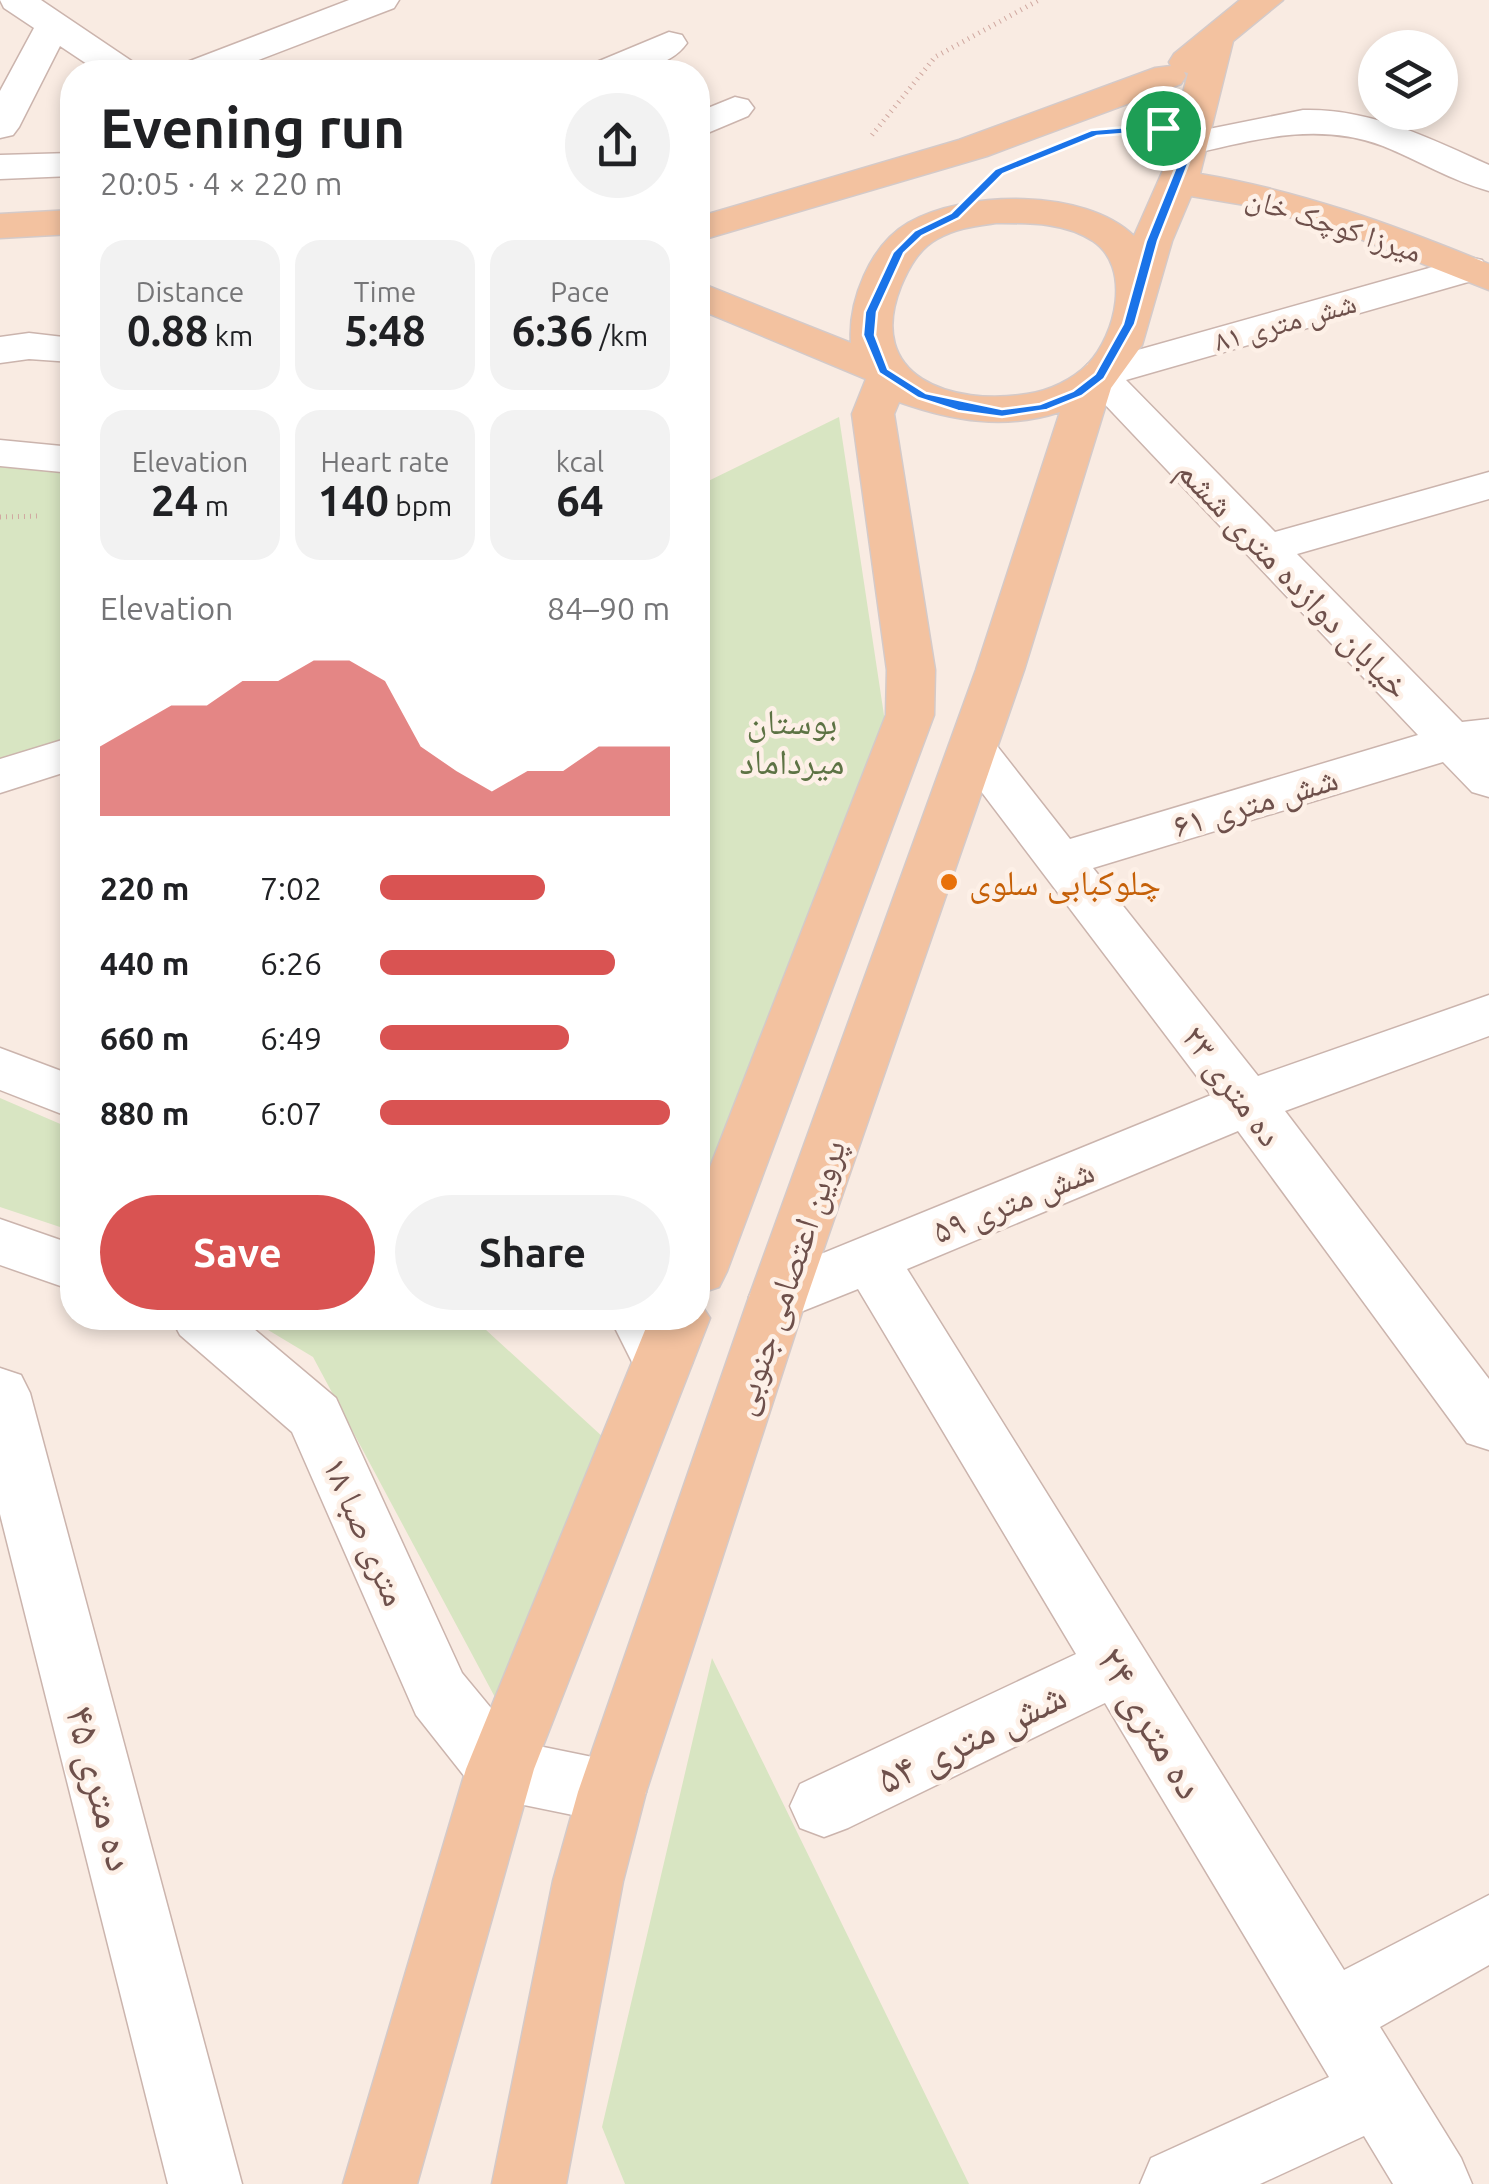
<!DOCTYPE html>
<meta charset="utf-8">
<style>
:root{--surface:#fff;--page:#f2f2f2;--text:#202124;--muted:#757577;--accent:#d95352}
body{margin:0;font-family:Ubuntu,"Noto Naskh Arabic",sans-serif;background:var(--page);color:var(--text);height:100vh;display:flex;flex-direction:column;font-size:38px;white-space:nowrap}
*{box-sizing:border-box;margin:0}
p{font-size:32px;color:var(--muted)}
.icon{flex:none;width:55px;height:55px;fill:none;stroke:currentColor;stroke-width:2;stroke-linecap:round;stroke-linejoin:round}
.map{position:relative;flex:1;overflow:hidden}
.sheet{position:absolute;left:60px;top:60px;width:650px;height:1270px;display:flex;flex-direction:column;background:var(--surface);border-radius:40px;box-shadow:0 5px 15px #0003}
.sheet>*{flex:none}
.fabs{position:absolute;left:1358px;top:30px;display:grid;gap:20px}
.fabs a{display:grid;place-items:center;width:100px;height:100px;border-radius:50%;background:var(--surface);box-shadow:0 5px 15px #0003;font-size:50px}
.pin{position:absolute;display:grid;place-items:center;width:85px;height:85px;color:#fff;margin:-42px;border:5px solid #fff;border-radius:50%;box-shadow:0 2px 10px #0007}
.round{display:grid;place-items:center;flex:none;width:105px;height:105px;border-radius:52px;background:var(--page)}
.headline{display:flex;align-items:center;justify-content:space-between;height:170px;padding:0 40px}
h1{font-size:55px;font-weight:600;line-height:75px}
.stats{display:grid;grid-template-columns:repeat(3,1fr);gap:15px;height:170px;padding:10px 40px}
.stats div{display:grid;align-content:center;border-radius:25px;background:var(--page);text-align:center}
.stats b{font-size:42px;font-weight:600}
.stats small{font-size:28px;font-weight:400}
.stats p{font-size:28px}
.chart{height:280px;padding:20px 40px}
.chart p{display:flex;justify-content:space-between}
.chart svg{width:100%;height:180px;margin-top:10px;fill:var(--accent);opacity:.7}
.cta{display:flex;gap:20px;margin-top:auto;padding:20px 40px}
.cta a{flex:1;height:115px;border-radius:60px;background:var(--accent);color:#fff;font-size:40px;font-weight:600;line-height:115px;text-align:center}
.cta a+a{background:var(--page);color:var(--text)}
ul{padding:0 40px;list-style:none;font-size:32px}
li{display:grid;grid-template-columns:160px 120px 1fr;align-items:center;height:75px}
li i{height:25px;border-radius:12px;background:var(--accent)}
.map>svg:first-child{display:block}
.green{fill:#d8e5c2}
.lines{fill:none;stroke-linecap:round;stroke-linejoin:round}
.minor-casing{stroke:#cbb4ad;stroke-width:3}
.major-casing{stroke:#d4cac9;stroke-width:3}
.path{stroke:#d0a8a0;stroke-width:5;stroke-dasharray:1 5;stroke-linecap:butt}
.minor{fill:#fff;fill-rule:evenodd}
.major{fill:#f3c2a0;fill-rule:evenodd}
.route{fill:#1a73e8;stroke:#fff;stroke-width:2.5;fill-rule:evenodd}
.food-dot{fill:#e8710a;stroke:#fdf0e7;stroke-width:4}
.labels{text-anchor:middle;dominant-baseline:central;stroke-width:9;stroke-linejoin:round;paint-order:stroke}
.far-street-label{font-size:30px;fill:#6e504b;stroke:#fdf0e7}
.street-label{font-size:35px;fill:#6e504b;stroke:#fdf0e7}
.park-label{font-size:35px;fill:#5d7344;stroke:#fdf0e7}
.food-label{font-size:35px;fill:#c56008;stroke:#fdf0e7;text-anchor:start}
.near-street-label{font-size:42px;fill:#6e504b;stroke:#fdf0e7}
</style>
<div class="map">
<svg width="1489" height="2184" viewBox="0 0 1489 2184">
<rect width="100%" height="100%" fill="#f9ebe2"/>
<path class="green" d="M839,417L890,755L698,1225V486Z
M0,460L72,467V744L0,766Z
M0,1098L72,1129V1231L0,1207Z
M248,1318H473L604,1438L497,1701L313,1357Z
M712,1658L969,2184H625L602,2127Z"/>
<g class="lines">
<defs>
<path id="minor" d="M0,0H41L136,64L141,72H99L60,46L19,127L13,135L0,138V91L34,28L4,8Z
M349,0H399L394,8L227,72H177L182,64Z
M669,32L682,35L687,43C667,72 618,74 587,72L592,64Z
M735,97L748,100L754,108L748,116L698,137V112Z
M1303,110C1369,108 1430,138 1489,165V191C1452,181 1418,160 1383,146C1316,121 1254,140 1187,155L1174,152L1168,144L1174,136Z
M72,153V176L0,179V155Z
M1468,257L1482,260L1488,269L1482,278L1126,380L1275,532L1489,472V499L1297,554L1462,722L1489,719V797L1472,792L1443,762L1093,868L1258,1076L1489,995V1036L1285,1111L1489,1379V1450L1467,1443L1238,1131L907,1269L1344,1970L1489,1895V1965L1380,2027L1461,2158L1472,2184H1393L1364,2136L1260,2184H1140L1151,2158L1329,2077L1105,1703L848,1828L824,1837L800,1828L790,1806L800,1784L1076,1654L858,1289L778,1321L757,1314L749,1297L757,1280L1211,1095L949,749L956,737L973,733L990,737L1070,839L1418,735L1078,376L1088,364Z
M29,333L72,338V362L29,359L0,363V337Z
M0,440L72,447V473L0,466Z
M72,737V770L0,793V759Z
M0,1048L72,1075V1118L0,1090Z
M0,1219L72,1244V1290L0,1265Z
M171,1318H241L336,1398L462,1673L519,1742L612,1761L636,1770L646,1792L636,1814L612,1823L500,1800L476,1791L416,1715L292,1432L180,1335Z
M610,1318H669L692,1363L683,1380L662,1388L641,1380Z
M0,1368L21,1375L30,1393L242,2184H168L0,1514Z"/>
<path id="major" d="M1240,0H1283L1233,41L1200,174C1301,191 1394,225 1489,264V290L1345,233L1251,206L1191,196L1172,241L1142,345L1111,388L1024,670L807,1297L646,1792L623,1881L566,2184H492L553,1881L578,1792L749,1297L976,670L1060,412C1005,430 953,421 899,402L894,414L935,670L934,715L727,1271L719,1287L698,1294V1198L886,715L887,670L852,414L866,379L698,309V282L851,343C848,301 870,245 908,223C965,190 1085,188 1134,236L1164,168L1188,73L1184,72L1186,76L1181,84L987,156L698,241V217L959,140L1155,68L1171,66L1169,62L1174,54ZM996,223C1029,223 1064,222 1093,241C1132,267 1116,335 1088,364C1072,380 1049,391 1027,394C953,406 864,378 901,286C909,267 919,249 937,239C956,228 975,226 996,223Z
M72,210V234L0,238V214Z
M698,1300L710,1318L534,1769L417,2184H343L466,1769L650,1318H698Z"/>
</defs>
<use href="#minor" class="minor-casing"/>
<use href="#major" class="major-casing"/>
<path class="path" d="M872,135L935,57L1039,0
M0,517L41,516"/>
<use href="#minor" class="minor"/>
<use href="#major" class="major"/>
</g>
<path class="route" d="M1163,124L1181,130L1193,144L1191,157L1158,241L1135,324L1104,379L1082,396L1047,410L1002,417L958,411L918,398L879,373L863,335L865,312L893,252L914,231L951,213L995,169L1091,130ZM1162,131L1174,135L1181,144L1180,157L1146,241L1123,324L1095,374L1073,391L1040,404L1002,409L926,393L888,369L875,335L877,312L904,253L922,236L959,218L1003,174L1097,136Z"/>
<circle class="food-dot" cx="949" cy="882" r="10"/>
<g class="labels">
<g class="far-street-label">
<text transform="translate(1334 224) rotate(18)">میرزا کوچک خان</text>
<text transform="translate(1285 321) rotate(-16)">شش متری ۸۱</text>
</g>
<g class="street-label">
<text transform="translate(1294 578) rotate(46)">خیابان دوازده متری ششم</text>
<text transform="translate(1255 801) rotate(-17)">شش متری ۶۱</text>
<text transform="translate(1233 1085) rotate(53)">ده متری ۲۳</text>
<text transform="translate(1013 1200) rotate(-22)">شش متری ۵۹</text>
<text transform="translate(787 1277) rotate(-71)">پروین اعتصامی جنوبی</text>
<text transform="translate(366 1531) rotate(66)">متری صبا ۱۸</text>
</g>
<g class="park-label">
<text x="792" y="721">بوستان<tspan x="792" dy="40">میرداماد</tspan></text>
</g>
<g class="food-label">
<text x="969" y="882">چلوکبابی سلوی</text>
</g>
<g class="near-street-label">
<text transform="translate(1152 1722) rotate(59)">ده متری ۲۴</text>
<text transform="translate(971 1736) rotate(-26)">شش متری ۵۴</text>
<text transform="translate(102 1788) rotate(75)">ده متری ۴۵</text>
</g>
</g>
</svg>
<div class="fabs">
<a><svg class="icon" aria-label="layers" viewBox="0 0 24 24"><path d="M12 4l9 5-9 5-9-5zM3 14l9 5 9-5"/></svg></a>
</div>
<div class="pin" style="left:1163px;top:128px;background:#1e9e55"><svg class="icon" aria-label="arrive" viewBox="0 0 24 24"><path d="M6 21V4h12l-3 4 3 4H6"/></svg></div>
<section class="sheet">
<div class="headline"><div><h1>Evening run</h1><p>20:05 · 4 × 220 m</p></div><a class="round"><svg class="icon" aria-label="share" viewBox="0 0 24 24"><path d="M12 15V3M7 8l5-5 5 5M5 13v7h14v-7"/></svg></a></div>
<div class="stats">
<div><p>Distance</p><b>0.88<small> km</small></b></div>
<div><p>Time</p><b>5:48</b></div>
<div><p>Pace</p><b>6:36<small> /km</small></b></div>
</div>
<div class="stats">
<div><p>Elevation</p><b>24<small> m</small></b></div>
<div><p>Heart rate</p><b>140<small> bpm</small></b></div>
<div><p>kcal</p><b>64</b></div>
</div>
<div class="chart"><p><span>Elevation</span>84–90 m</p>
<svg viewBox="0 0 160 44" preserveAspectRatio="none"><path d="M0 44V27L10 22L20 17L30 17L40 11L50 11L60 6L70 6L80 11L90 27L100 33L110 38L120 33L130 33L140 27L150 27L160 27V44z"/></svg>
</div>
<ul>
<li><b>220 m</b>7:02<i style="width:57%"></i></li>
<li><b>440 m</b>6:26<i style="width:81%"></i></li>
<li><b>660 m</b>6:49<i style="width:65%"></i></li>
<li><b>880 m</b>6:07<i style="width:100%"></i></li>
</ul>
<div class="cta"><a>Save</a><a>Share</a></div>
</section>
</div>
